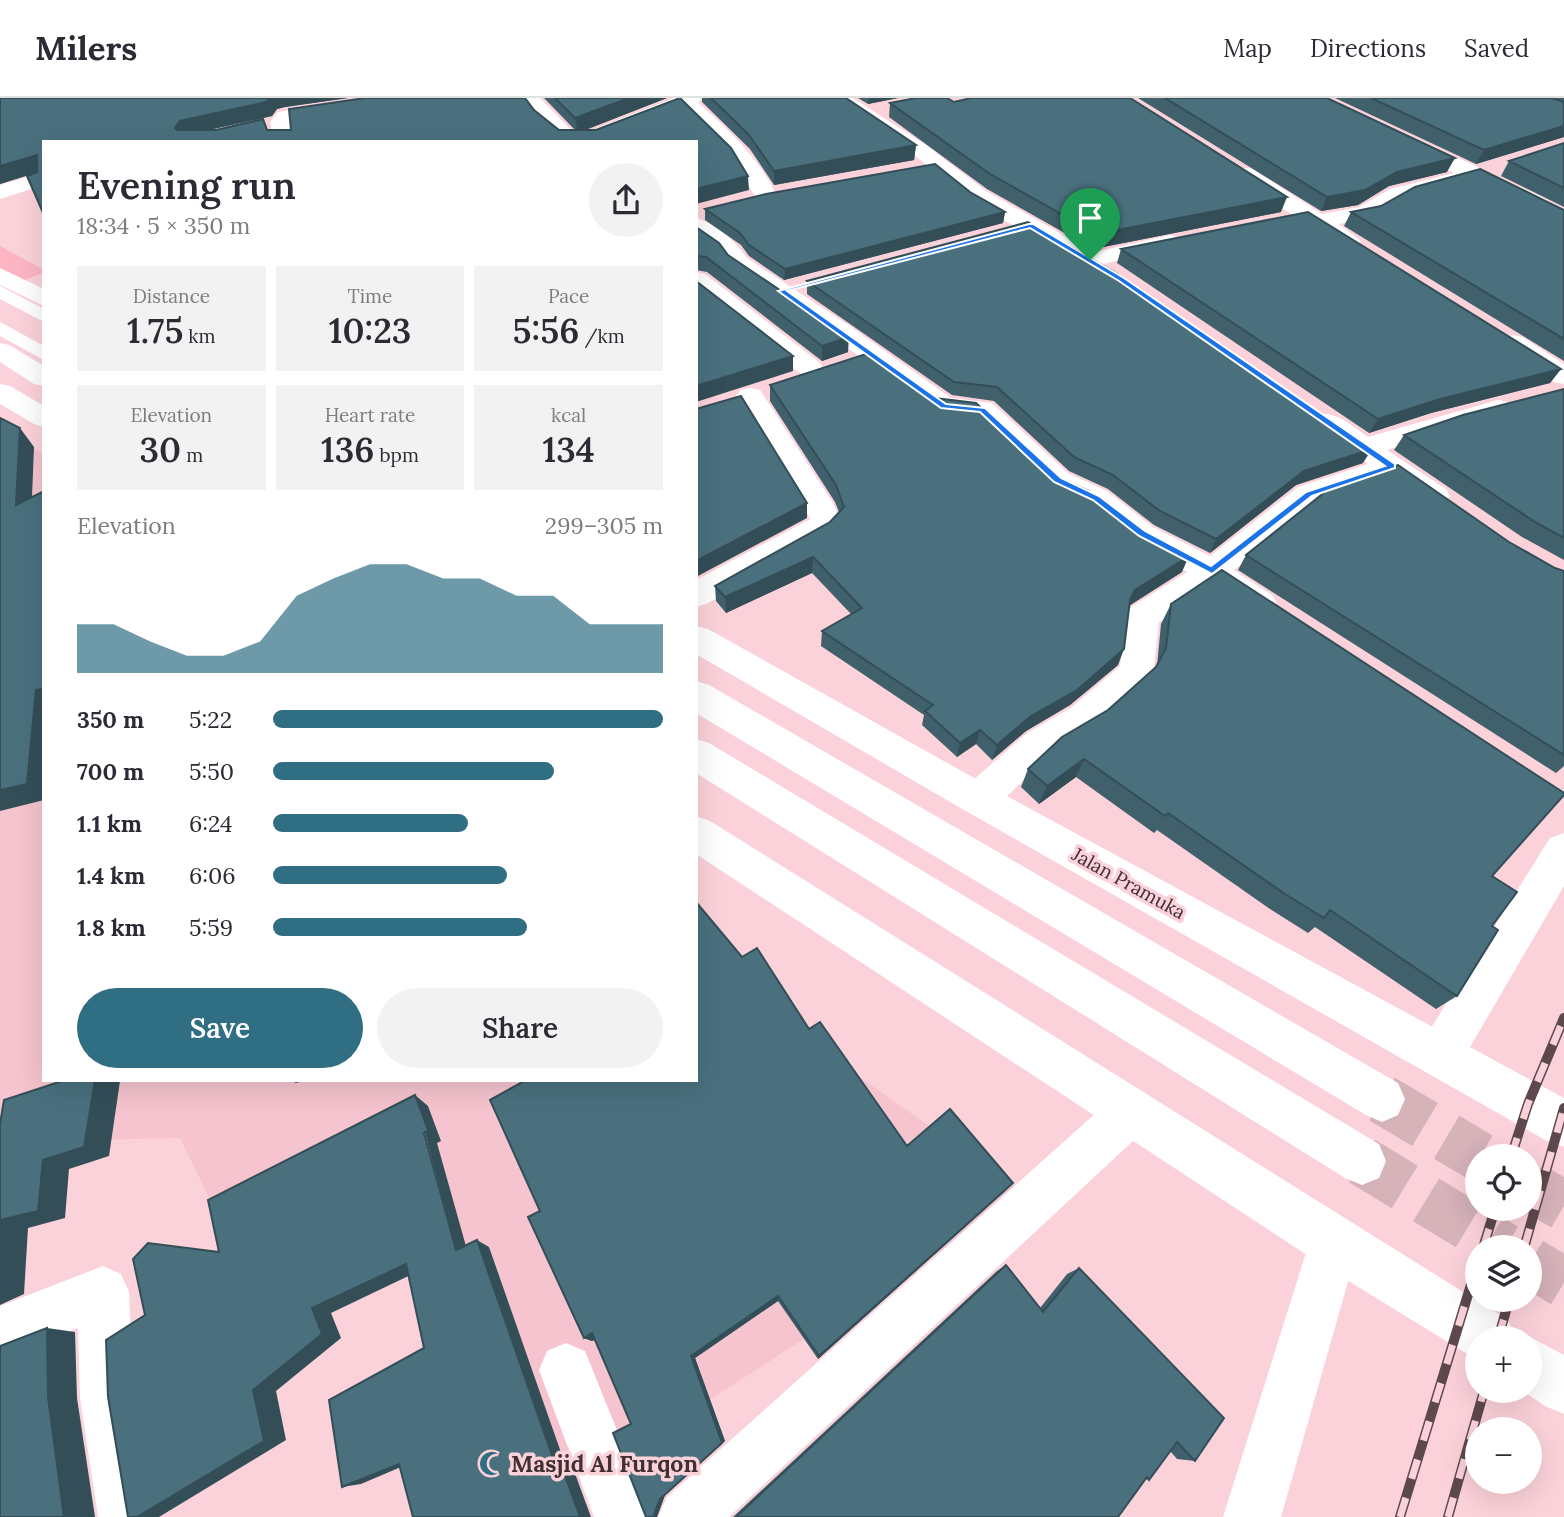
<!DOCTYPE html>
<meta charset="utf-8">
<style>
:root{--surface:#fff;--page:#f2f2f3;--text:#2b2b33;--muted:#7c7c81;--line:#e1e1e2;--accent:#306e84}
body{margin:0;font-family:Lora,serif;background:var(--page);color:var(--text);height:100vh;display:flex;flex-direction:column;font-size:26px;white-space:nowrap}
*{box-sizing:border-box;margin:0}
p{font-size:23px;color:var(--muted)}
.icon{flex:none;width:38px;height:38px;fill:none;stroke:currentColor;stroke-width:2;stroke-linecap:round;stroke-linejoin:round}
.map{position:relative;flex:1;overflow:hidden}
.sheet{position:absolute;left:42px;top:42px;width:656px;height:942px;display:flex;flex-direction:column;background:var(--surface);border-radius:0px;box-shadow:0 7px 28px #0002}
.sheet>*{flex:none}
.buttons{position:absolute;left:1465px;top:1046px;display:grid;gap:14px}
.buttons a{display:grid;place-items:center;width:77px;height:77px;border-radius:50%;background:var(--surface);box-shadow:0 7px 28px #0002;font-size:35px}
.pin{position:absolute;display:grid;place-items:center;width:60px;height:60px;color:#fff;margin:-72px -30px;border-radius:50% 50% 50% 0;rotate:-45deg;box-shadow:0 0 7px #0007}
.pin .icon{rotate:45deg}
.round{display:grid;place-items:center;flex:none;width:74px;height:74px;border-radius:37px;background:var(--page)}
.overview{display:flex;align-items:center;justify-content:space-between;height:119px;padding:0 35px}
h1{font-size:38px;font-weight:600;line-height:52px}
.metrics{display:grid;grid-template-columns:repeat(3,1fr);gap:10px;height:119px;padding:7px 35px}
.metrics div{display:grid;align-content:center;border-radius:0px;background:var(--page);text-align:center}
.metrics b{font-size:35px;font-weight:600}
.metrics small{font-size:19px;font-weight:400}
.metrics p{font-size:19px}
.chart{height:196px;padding:14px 35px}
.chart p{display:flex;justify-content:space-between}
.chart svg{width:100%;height:126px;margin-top:7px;fill:var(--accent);opacity:.7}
.button{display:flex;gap:14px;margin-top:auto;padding:14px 35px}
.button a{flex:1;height:80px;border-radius:42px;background:var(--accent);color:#fff;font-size:28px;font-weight:600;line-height:80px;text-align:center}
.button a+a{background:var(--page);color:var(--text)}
ul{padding:0 35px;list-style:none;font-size:23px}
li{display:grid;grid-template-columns:112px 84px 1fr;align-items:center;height:52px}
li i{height:18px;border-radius:9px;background:var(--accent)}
header{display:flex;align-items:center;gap:42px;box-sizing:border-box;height:98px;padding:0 35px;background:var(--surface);border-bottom:2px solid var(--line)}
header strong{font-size:33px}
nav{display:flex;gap:38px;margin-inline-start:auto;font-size:24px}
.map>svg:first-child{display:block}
.built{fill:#f5c4ce}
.green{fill:#fdb5c4}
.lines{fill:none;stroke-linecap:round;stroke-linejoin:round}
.primary-tunnel{stroke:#d6b2b9;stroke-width:50;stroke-dasharray:50 25;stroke-linecap:butt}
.service{fill:#fff;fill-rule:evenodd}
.minor{fill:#fff;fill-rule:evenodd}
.tertiary{fill:#fff;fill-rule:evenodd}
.primary{fill:#fff;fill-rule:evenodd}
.rail-casing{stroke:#5d494d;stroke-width:10}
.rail{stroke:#fcd2da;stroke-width:7;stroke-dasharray:20;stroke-linecap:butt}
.wall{fill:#40606c}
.shaded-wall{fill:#344e58}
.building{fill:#4a707e;stroke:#344e58;stroke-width:2}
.route{fill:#1a73e8;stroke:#fff;stroke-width:2;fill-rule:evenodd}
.labels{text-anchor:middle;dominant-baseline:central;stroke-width:7;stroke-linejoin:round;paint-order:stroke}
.street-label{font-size:19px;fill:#403033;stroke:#fcd2da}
.near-poi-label{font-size:23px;font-weight:bold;fill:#403033;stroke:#fcd2da;text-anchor:start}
</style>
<header>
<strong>Milers</strong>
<nav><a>Map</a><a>Directions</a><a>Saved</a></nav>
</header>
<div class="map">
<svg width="1564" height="1419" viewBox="0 0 1564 1419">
<rect width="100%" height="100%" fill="#fcd2da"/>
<path class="built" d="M0,327L44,357V982H696L697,864L1027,1097L539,1412L424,1071L237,1157L180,1040L0,1044Z"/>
<path class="green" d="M0,148L44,172V174L16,186L0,177Z"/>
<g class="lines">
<path class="primary-tunnel" d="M1382,1001L1480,1059
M1362,1063L1505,1150
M1530,1088L1564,1108
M1530,1164L1564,1185"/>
<path class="service" d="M0,188L44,211V224L0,201Z
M0,224L44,248V262L0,238Z"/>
<path class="minor" d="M366,0H415L405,6L291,23L294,44H274L270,24L278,14Z
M520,0H540L583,44H561L539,24Z
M677,0H693C726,29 758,58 777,98L774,103H758L734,63L678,7L675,3Z
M830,0H853L926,47L986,93L1078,145L1082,150L1078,155H1062L970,103L912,55Z
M1303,0H1329L1542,99L1564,112V129L1465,80L1463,86L1406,101L1373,120L1339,126L1361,143L1357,148H1341L1235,80L1232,75L1235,70H1251L1322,116L1359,109L1390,91L1454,75L1306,4Z
M44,74V87L0,101V87Z
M696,120C715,125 737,145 747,160L847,226L951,300L992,305L1068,375L1107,393L1153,429L1210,458L1298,389L1368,366L1316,329L1312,323L1316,317C1336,312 1352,328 1368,339L1498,302L1508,304L1512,310L1508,316L1387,352L1446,391L1450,398L1446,405C1423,411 1406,392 1388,380L1320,403L1234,472L1272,497L1277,505L1272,513C1248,520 1230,501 1212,489L1159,524L1154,569L1145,586L1098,629L1053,655L992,712L978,717L964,712L959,701L964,690L1027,635L1072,609L1120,568L1126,518L1131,509L1187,474L1131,443L1085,407L1046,389L974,319L934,314L829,236L730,170L722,158L696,139Z
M1170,137L1178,139L1182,144L1178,149L1090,169L1082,167L1078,162L1082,157Z
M696,174L705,176L819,264L823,270L819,276L810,278L801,276L696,193Z
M1513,237L1522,239L1564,266V286L1554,284L1504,251L1500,245L1504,239Z
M750,290L760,292L764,298L833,405L841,423L828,438L708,505L696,509V482L810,421L803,405L736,298L740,292Z
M1132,990L1148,997L1155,1013L1148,1029L729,1419H658L667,1399L1116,997Z
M1334,1120L1352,1127L1359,1145L1281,1419H1223L1309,1145L1316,1127Z
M103,1168L121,1176L129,1194L134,1300L156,1419H98L80,1300L78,1230L0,1260V1208Z
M566,1245L585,1253L652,1419H594L539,1272L547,1253Z"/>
<path class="tertiary" d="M674,0H702L699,4L597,44H568L571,40Z
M1564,735V788L1456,973L1440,979L1424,973L1417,957L1424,941L1550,740Z"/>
<path class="primary" d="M0,170L44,191V208L0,187Z
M0,245L9,247L44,268V288L34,286L0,264Z
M0,286L10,288L44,308V329L34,326L0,306Z
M696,528L708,531L992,690L1564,1000V1049L1547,1043L964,712L696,556Z
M696,583L709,587L1398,985L1405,1001L1398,1017L1382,1024L1366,1017L696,615Z
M696,641L709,645L1379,1046L1386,1063L1379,1080L1362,1087L1345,1080L696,675Z
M696,718L710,723L1508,1222L1515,1241H1477V1262L1316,1163L696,756Z
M1530,1239L1564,1257V1316L1545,1308L1523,1293H1530V1241H1526Z"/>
<defs>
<path id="rail" d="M1511,1059L1528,1006L1564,920
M1483,1150L1495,1111
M1524,1150L1564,1010
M1498,1241L1509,1202
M1400,1419L1477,1167
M1448,1419L1484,1293"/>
</defs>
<use href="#rail" class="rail-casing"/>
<use href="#rail" class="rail"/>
</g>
<path class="wall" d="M0,0H348L285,9L277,11L272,18L208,32H291L534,12L559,32H575L544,0H667L584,32L749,92L32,76L0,86Z
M702,0H846L916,47L914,62L774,87L750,51L702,4Z
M858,0H898L868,6Z
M1138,0H1327L1447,74L1389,88L1358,107L1321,113Z
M1335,0H1552L1559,2L1554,0H1564V39L1476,66Z
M954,4L1281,114L1093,151L987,91L889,19L890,5Z
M1564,45V109L1501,78L1509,63Z
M970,94L1005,114L1003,125L784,182L749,158L741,147L705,122V111Z
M1564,112V263L1344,128L1351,114Z
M696,129L728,157L848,254L822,263L707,174L696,172Z
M1121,151L1561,271L1550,285L1431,315L1369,335L1117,165Z
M807,183L1363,365L1296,387L1210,455L1154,427L1108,391L1069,373L994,303L952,297L807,196Z
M770,287L935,300L1049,375L1182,474L1129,507L1118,567L1070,607L1026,633L992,662L976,646L957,659L922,627L924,617L821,548L822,533L851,516L812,475L726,515L716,503L715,488L830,424L839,414L835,404L770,303Z
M1564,291V462L1522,439L1394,352L1404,337Z
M1509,444L1555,470L1564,473V668L1556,675L1238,472L1246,457Z
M1171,506L1492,778V828L1457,898L1436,911L1315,829L1308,835L1270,811L1157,732L1154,735L1076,679L1039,706L1021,689L1028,671L1108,612L1157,568L1161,526Z
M742,859L809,931L907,1048L1004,1094L818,1261L778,1203L695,1260L725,1343L665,1397L657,1419H646L631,1326L595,1242L592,1243L584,1240L540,1113Z
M1006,1167L1040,1210L1067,1176L1079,1170L1195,1363L1177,1361L1170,1353L1149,1382L1145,1381L1118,1419H733L997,1173Z"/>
<path class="shaded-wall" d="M270,0H348L285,9L277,11L272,18L186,37L182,44L175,30L180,23Z
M629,0H667L578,35L575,20Z
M869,0H898L868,6Z
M1564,28V39L1476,66L1484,52Z
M916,47L914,62L774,87V73Z
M37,57L44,72L0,86V68Z
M1455,60L1447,74L1389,88L1358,107L1321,113L1327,99L1397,74Z
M748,78L749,92L696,106V91Z
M1287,99L1281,114L1093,151L1097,136Z
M1005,114L1003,125L784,182L785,171Z
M849,239L848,254L822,263V248Z
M793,258V273L696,304V288Z
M1561,271L1550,285L1431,315L1369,335L1378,321L1440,301Z
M20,330L34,349L31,425L16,407Z
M1372,351L1363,365L1296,387L1210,455L1216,441L1304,373Z
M807,405V420L696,479V463Z
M1189,458L1182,474L1129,508L1130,502L1135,492Z
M813,459L812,475L726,515L725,499Z
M1124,551L1118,567L1070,607L1026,633L992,662L997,647L1031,618Z
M44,591V702L0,713V692L36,592Z
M980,632L976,646L957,659L960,645Z
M1084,661L1076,679L1039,706L1047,688Z
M95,982H117L120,983L109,1058L69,1071L65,1120L28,1130L24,1196L0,1207V1122L43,1062Z
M291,982H306L296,985Z
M415,997L428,1008L441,1043L437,1045L469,1159L456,1152Z
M1013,1085L1004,1094L818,1261L819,1258Z
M477,1142L489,1149L564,1363L570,1362L591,1419H580L555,1366Z
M406,1166L421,1172L331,1215L341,1240L276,1293L286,1342L159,1419H137L253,1292L312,1210Z
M778,1198V1203L695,1260L725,1343L665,1397L657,1419H653L691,1258Z
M47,1230L75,1234L77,1300L95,1419H64L48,1299Z
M592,1235L599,1238L592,1243L584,1240Z
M415,1363L361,1386L342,1389L399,1366Z"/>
<path class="building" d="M0,0H270L266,4L180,23L175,30L177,32H216L263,21L267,32H291L289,11L365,0H525L534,12L559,32H596L680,0L731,50L748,78L696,91V44H44V117L27,78L37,74V57L0,68Z
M555,0H629L575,20Z
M711,0H846L916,47L774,73L749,37Z
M916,0H947L954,4L971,0H1130L1287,99L1097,136L990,76L890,5Z
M1165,0H1327L1455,60L1397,74L1365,92L1327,99Z
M1371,0H1552L1564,4V28L1484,52Z
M1564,45V90L1509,63Z
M935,66L970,94L1005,114L785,171L749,147L740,135L705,111L766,96Z
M1480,71L1564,112V241L1351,114L1381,108L1415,89Z
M1308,114L1561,271L1440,301L1378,321L1121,151Z
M1028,124L1116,175L1372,351L1304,373L1216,441L1160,413L1113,377L1074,359L997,289L954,284L807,183Z
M696,129L719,145L728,157L849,239L822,248L706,159L696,158Z
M696,183L793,258L696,288Z
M872,254L935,300L976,305L1049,375L1089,393L1136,429L1189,458L1135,492L1130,502L1124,551L1077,592L1031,618L997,647L980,632L960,645L925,613L933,607L822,533L862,510L813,459L725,499L715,488L830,424L844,409L836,387L770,287Z
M1564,291V440L1535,424L1404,337L1463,317Z
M741,298L807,405L696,463V311Z
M0,320L20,330L16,407L44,393V591L36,592L27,686L0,692Z
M1398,367L1509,444L1555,470L1564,473V657L1246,457L1330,390Z
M1222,472L1564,695V697L1492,778L1517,794L1492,828L1498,832L1457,898L1330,812L1324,820L1285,796L1168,715L1165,718L1084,661L1047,688L1028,671L1062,639L1108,612L1156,569L1166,550L1171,506Z
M696,804L742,859L757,850L809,931L820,924L907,1048L950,1011L1013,1085L819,1258L778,1198L691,1258L722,1345L660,1401L653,1419H646L613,1335L631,1326L592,1235L584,1240L528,1119L540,1113L490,1002L526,982H696Z
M65,982H95L84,1049L43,1062L38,1113L0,1122V1026L4,1002Z
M415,997L428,1032L424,1035L456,1152L477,1142L555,1366L560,1364L580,1419H413L399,1366L342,1389L329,1302L424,1250L406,1166L312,1210L322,1236L253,1292L264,1343L137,1419H128L108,1299L106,1242L145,1217L133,1161L148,1145L219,1154L208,1102Z
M1006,1167L1043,1214L1079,1170L1224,1320L1195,1363L1177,1344L1149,1382L1147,1379L1118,1419H736Z
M47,1230L48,1299L64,1419H0V1248Z"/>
<path class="route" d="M1029,126H1033L1124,180L1395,366V370L1312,398L1212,476L1139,438L1093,402L1054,384L980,314L941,310L778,193ZM1030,130L1119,183L1385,368L1306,394L1211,468L1145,433L1099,398L1061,380L985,310L946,306L787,193Z"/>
<defs>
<symbol id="mosque-bare" viewBox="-9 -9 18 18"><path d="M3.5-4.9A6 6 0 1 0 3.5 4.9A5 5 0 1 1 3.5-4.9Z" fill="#306e84" stroke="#fcd2da" stroke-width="2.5" paint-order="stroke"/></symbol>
</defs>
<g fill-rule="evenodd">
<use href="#mosque-bare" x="474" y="1348" width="35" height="35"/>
</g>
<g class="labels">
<g class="street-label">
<text transform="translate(1129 785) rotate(29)">Jalan Pramuka</text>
</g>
<g class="near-poi-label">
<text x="511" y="1365">Masjid Al Furqon</text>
</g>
</g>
</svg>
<div class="buttons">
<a><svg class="icon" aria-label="locate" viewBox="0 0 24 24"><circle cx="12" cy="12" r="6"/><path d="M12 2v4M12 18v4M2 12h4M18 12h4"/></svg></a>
<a><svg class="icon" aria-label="layers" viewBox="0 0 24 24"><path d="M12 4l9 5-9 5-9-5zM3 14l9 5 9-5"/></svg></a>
<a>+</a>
<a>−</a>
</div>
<div class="pin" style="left:1090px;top:162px;background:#1e9e55"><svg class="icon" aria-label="arrive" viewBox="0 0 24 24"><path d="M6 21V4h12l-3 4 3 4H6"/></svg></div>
<section class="sheet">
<div class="overview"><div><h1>Evening run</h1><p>18:34 · 5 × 350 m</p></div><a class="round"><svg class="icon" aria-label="share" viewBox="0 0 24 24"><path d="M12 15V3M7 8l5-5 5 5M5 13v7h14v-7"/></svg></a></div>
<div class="metrics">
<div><p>Distance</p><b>1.75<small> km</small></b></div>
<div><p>Time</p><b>10:23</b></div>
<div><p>Pace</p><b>5:56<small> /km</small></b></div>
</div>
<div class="metrics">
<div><p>Elevation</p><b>30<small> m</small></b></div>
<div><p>Heart rate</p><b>136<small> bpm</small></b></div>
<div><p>kcal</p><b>134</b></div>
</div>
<div class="chart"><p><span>Elevation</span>299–305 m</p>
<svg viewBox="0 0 160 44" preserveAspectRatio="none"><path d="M0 44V27L10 27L20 33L30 38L40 38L50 33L60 17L70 11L80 6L90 6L100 11L110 11L120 17L130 17L140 27L150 27L160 27V44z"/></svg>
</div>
<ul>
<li><b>350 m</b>5:22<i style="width:100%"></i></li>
<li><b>700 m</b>5:50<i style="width:72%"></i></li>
<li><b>1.1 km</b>6:24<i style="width:50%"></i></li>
<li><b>1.4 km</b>6:06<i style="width:60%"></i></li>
<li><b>1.8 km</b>5:59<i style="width:65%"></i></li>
</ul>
<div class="button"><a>Save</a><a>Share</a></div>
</section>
</div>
